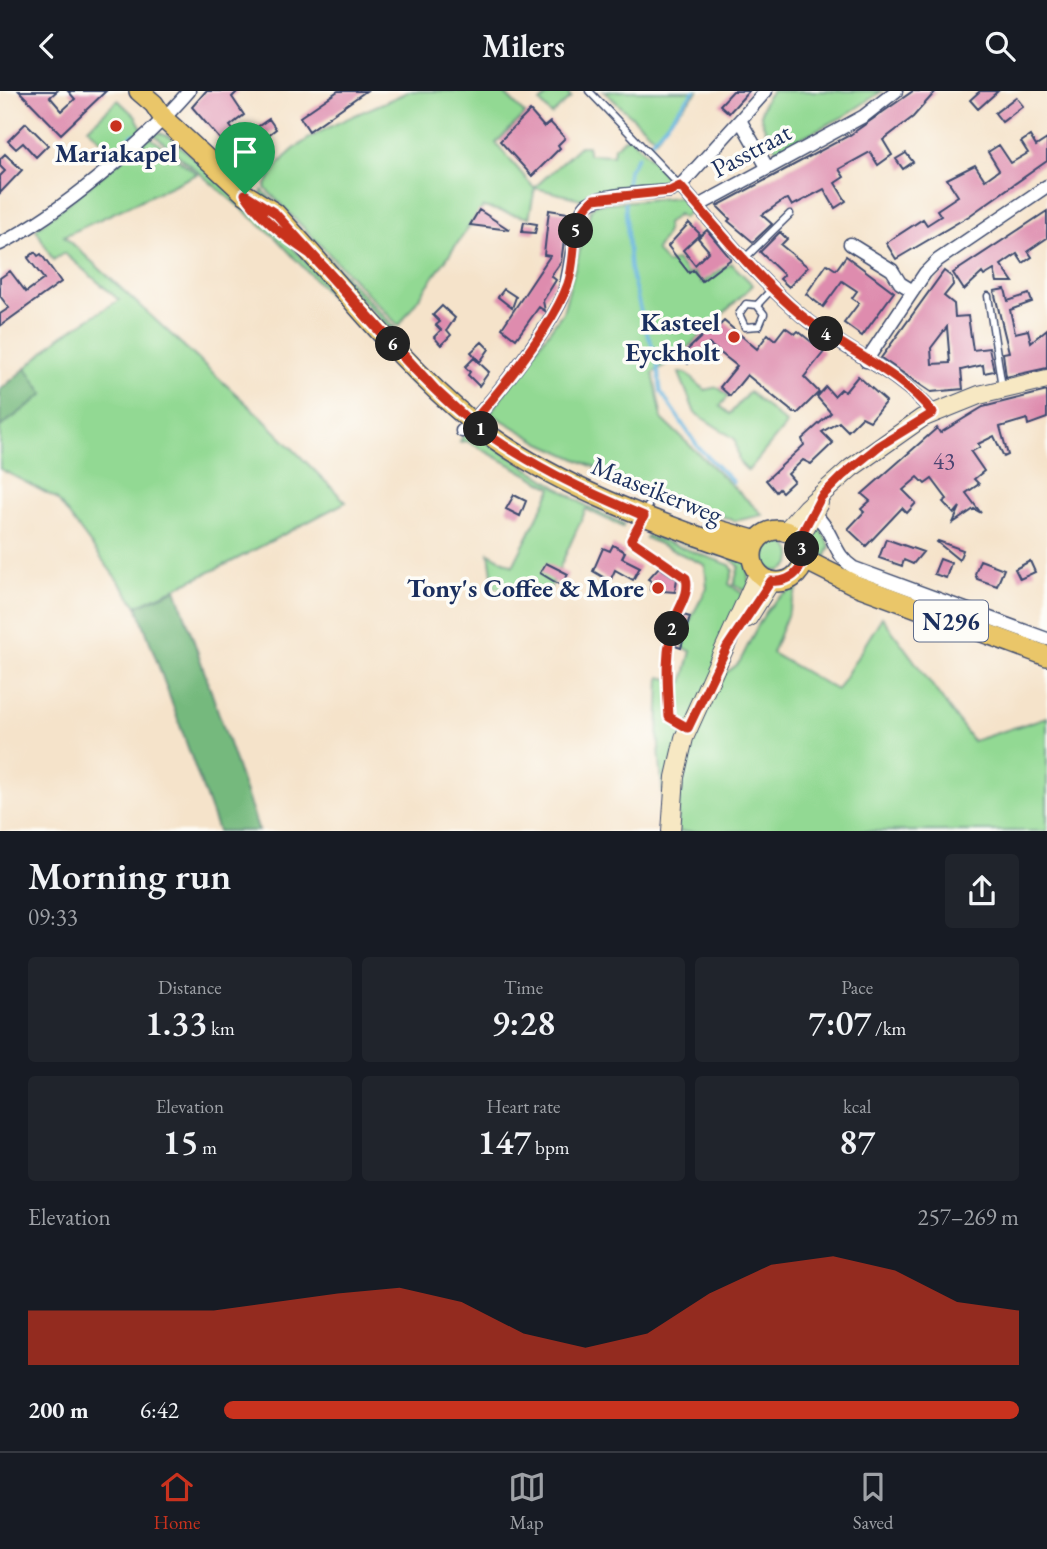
<!DOCTYPE html>
<meta charset="utf-8">
<style>
:root{--surface:#171b24;--page:#20242c;--text:#f1f3f6;--muted:#9ea1a6;--line:#363941;--accent:#c8321e}
body{margin:0;font-family:"EB Garamond",serif;background:var(--page);color:var(--text);height:100vh;display:flex;flex-direction:column;font-size:26px;white-space:nowrap}
*{box-sizing:border-box;margin:0}
p{font-size:23px;color:var(--muted)}
.icon{flex:none;width:38px;height:38px;fill:none;stroke:currentColor;stroke-width:2;stroke-linecap:round;stroke-linejoin:round}
.map{position:relative;height:740px;overflow:hidden}
.details{display:flex;flex-direction:column;background:var(--surface);flex:1}
.details>*{flex:none}
.pin{position:absolute;display:grid;place-items:center;width:60px;height:60px;color:#fff;margin:-72px -30px;border-radius:50% 50% 50% 0;rotate:-45deg;box-shadow:0 0 7px #0007}
.pin .icon{rotate:45deg}
.km{position:absolute;width:35px;height:35px;margin:-18px;border-radius:50%;background:#222;color:#fff;font-size:19px;line-height:35px;text-align:center}
.round{display:grid;place-items:center;flex:none;width:74px;height:74px;border-radius:7px;background:var(--page)}
.headline{display:flex;align-items:center;justify-content:space-between;height:119px;padding:0 28px}
h1{font-size:38px;font-weight:600;line-height:52px}
.figures{display:grid;grid-template-columns:repeat(3,1fr);gap:10px;height:119px;padding:7px 28px}
.figures div{display:grid;align-content:center;border-radius:7px;background:var(--page);text-align:center}
.figures b{font-size:35px;font-weight:600}
.figures small{font-size:19px;font-weight:400}
.figures p{font-size:19px}
.chart{height:196px;padding:14px 28px}
.chart p{display:flex;justify-content:space-between}
.chart svg{width:100%;height:126px;margin-top:7px;fill:var(--accent);opacity:.7}
ul{padding:0 28px;list-style:none;font-size:23px}
li{display:grid;grid-template-columns:112px 84px 1fr;align-items:center;height:52px}
li i{height:18px;border-radius:9px;background:var(--accent)}
header{display:flex;justify-content:space-between;align-items:center;height:91px;padding:0 28px;background:var(--surface);font-size:32px;font-weight:600}
.tabs{display:flex;justify-content:space-around;align-items:center;height:98px;border-top:2px solid var(--line);background:var(--surface);font-size:19px;color:var(--muted)}
.tabs a{display:grid;justify-items:center;gap:4px}
.tabs .selected{color:var(--accent)}
.map>svg:first-child{display:block}
.green{fill:#92d993;stroke:#568478;stroke-width:2}
.forest{fill:#75b97d;stroke:#48746e;stroke-width:2}
.lines{fill:none;stroke-linecap:round;stroke-linejoin:round}
.stream{stroke:#63b3de;stroke-width:3.5}
.building{fill:#de8cae;fill-rule:evenodd}
.lane-casing{stroke:#3c4a6e;stroke-width:9}
.street-casing{stroke:#3c4a6e;stroke-width:15}
.secondary-casing{stroke:#3c4a6e;stroke-width:20}
.primary-casing{stroke:#3c4a6e;stroke-width:22}
.lane{stroke:#fff;stroke-width:6}
.street{stroke:#fff;stroke-width:12}
.secondary{stroke:#f7e8c3;stroke-width:18}
.primary{stroke:#eac669;stroke-width:19}
.route-casing{stroke:#fff;stroke-width:14}
.route{stroke:#c8321e;stroke-width:9}
.poi-dot{fill:#c8321e;stroke:#fdfcf7;stroke-width:2.5}
.labels{text-anchor:middle;dominant-baseline:central;stroke-width:7;stroke-linejoin:round;paint-order:stroke}
.number-label{font-size:23px;fill:#4c4672}
.shield{fill:#fdfcf7;stroke:#5f6c8c;stroke-width:2}
.shield-label{font-size:24px;font-weight:bold;fill:#1b2f5e}
.street-label{font-size:26px;fill:#1b2f5e;stroke:#fdfcf7}
.poi-label{font-size:26px;font-weight:bold;fill:#1b2f5e;stroke:#fdfcf7;text-anchor:end}
</style>
<header><svg class="icon" aria-label="back" viewBox="0 0 24 24"><path d="M15 5l-7 7 7 7"/></svg>Milers<svg class="icon" aria-label="search" viewBox="0 0 24 24"><circle cx="10" cy="10" r="6"/><path d="M15 15l6 6"/></svg></header>
<div class="map">
<svg width="1047" height="741" viewBox="0 0 1047 741">
<rect width="100%" height="100%" fill="#fdfcf7"/>
<filter id="ink" filterUnits="userSpaceOnUse"><feTurbulence type="fractalNoise" baseFrequency=".0143" numOctaves="2"/><feDisplacementMap in="SourceGraphic" scale="14" xChannelSelector="R" yChannelSelector="G"/><feConvolveMatrix kernelMatrix="1 2 1 2 8 2 1 2 1" color-interpolation-filters="sRGB"/></filter>
<filter id="wash" filterUnits="userSpaceOnUse"><feTurbulence type="fractalNoise" baseFrequency=".00686" numOctaves="4" result="noise"/><feDisplacementMap in="SourceGraphic" scale="28" xChannelSelector="R" yChannelSelector="G"/><feGaussianBlur stdDeviation="1.57" result="paint"/><feColorMatrix in="noise" values="0 0 0 0 0 0 0 0 0 0 0 0 0 0 0 0 0 1.4 0 .05"/><feComposite in="paint" operator="in"/></filter>
<g filter="url(#wash)">
<rect width="100%" height="100%" fill="#f5e3ca"/>
<path class="green" d="M409,0H508L505,3L525,23L496,52L534,97L580,55H588V63L613,64L614,56L629,45L664,80L669,95L585,109L535,97L529,127L483,116L399,235L265,97C284,43 363,24 409,0Z
M552,0H566L571,6L552,24L540,11Z
M604,0H698L667,32L656,48Z
M772,0H882L843,26L776,59C764,34 751,24 772,0Z
M118,9L136,26L144,41L116,64L88,37Z
M160,42L170,46L292,156L415,290L413,294L275,146L153,43Z
M150,46L197,83L64,145L261,326L346,411L229,472L137,515L56,407L0,378V336L44,303L26,277L60,246L119,209L64,162L53,169L36,138Z
M262,99L396,238L388,236L261,104Z
M679,106L692,119L683,127L678,123L667,133L666,143L656,159L667,173L676,169L688,184L693,181L702,192L731,172L753,194L680,264L653,282L662,328L763,424L735,430L618,387L541,352L490,322L563,221L591,118L596,113Z
M679,282H686L705,299L717,296L729,305L720,315L730,323L749,301L787,333L748,380L739,371L735,348L695,322Z
M475,343L588,416L624,433L623,436L586,418L550,498L494,497L489,462L513,475L552,397L467,350L460,351L463,344Z
M651,436L724,463L720,465L648,440Z
M815,438L821,439L830,455L823,472L808,460L805,453L811,439Z
M647,444L730,474L733,479L729,493L744,504L664,720L658,644L660,586L683,591L691,560L683,557L692,525L707,497L705,474L646,447Z
M762 465a15 15 0 1 1 30 0a15 15 0 1 1-30 0Z
M735,462L747,473L749,494L746,500L734,493L739,475L727,465Z
M798,497L772,562L837,599L882,526L973,650L1047,626V740L678,741C676,690 691,629 720,587C725,580 735,578 740,570C755,543 765,506 798,497Z"/>
<path class="forest" d="M26,277L44,303L0,336V299Z
M176,498L259,740H218L137,515Z"/>
<g class="lines">
<path class="stream" d="M649,53L694,0
M114,60L134,43
M626,101L629,79L638,65
M625,112L630,177L645,237L656,263L661,301L698,356L733,391"/>
</g>
<g id="blocks">
<path class="building" d="M19,0H57L50,6L62,20L75,8L68,0H106L61,43Z
M206,0H238L232,6L244,24L230,35L240,48L269,28L276,38L237,68L192,16Z
M338,0H366L309,40L300,26Z
M733,0H749L729,22L720,14Z
M913,0H936L913,26L883,49L892,64L878,74L870,61L839,78L844,86L835,92L846,110L835,117L824,98L792,115L788,108L784,109L762,124L772,133L753,151L728,130L730,128L717,115L850,44Z
M980,0H998L978,18L970,9Z
M1016,6L1023,15L1002,31L995,22Z
M530,20L544,36L550,31L565,47L558,54L560,57L532,85L500,50Z
M26,32L48,54L36,66L23,52L16,58L8,50Z
M1030,45L1036,55L1047,48V70L969,125L896,168L886,152L923,128L927,134L941,125L937,119L958,105L947,88L975,74L985,89L999,79L988,61L999,54L1011,72L1028,62L1021,51Z
M906,62L913,71L903,78L896,68Z
M5,63L22,79L0,102V85L5,80L0,75V68Z
M479,119L510,139L470,134Z
M549,119L568,122L561,171L551,185L556,189L543,210L545,220L539,216L516,248L502,237L550,165L544,164Z
M1047,120V147L1028,160L1032,166L1023,172L1017,163L1001,174L1013,191H997L994,179L984,185L982,182L964,199L953,182Z
M524,131L537,133L535,142L522,141Z
M689,132L700,143L683,159L695,174L709,160L698,147L707,139L731,168L702,190L693,179L689,182L668,155Z
M780,141L787,148L781,154L808,176L789,196L780,188L784,184L760,161Z
M35,161L38,165L41,163L61,191L0,235V223L9,217L0,205V187L10,180L26,201L44,188L28,167Z
M846,165L894,201L862,245L844,232L859,212L852,207L857,200L842,190L823,216L806,203L827,173L836,179Z
M944,180L952,186L953,194L944,205L954,213L955,226L968,225L973,259L989,257L994,280L984,282L983,274L961,279L963,298L931,301L881,267ZM947,236L950,272L932,273L931,257Z
M504,198L516,206L512,217L498,206Z
M1005,198L1008,210L1029,203L1032,211L1010,219L1015,242L1028,239L1031,251L1047,238V277L1006,286L1003,262L1009,261L994,200Z
M442,215L455,227L447,239L451,244L441,254L434,246L441,239L436,234L440,231L433,224Z
M724,230L757,258L768,243L775,249L785,236L795,243L798,240L824,261L804,286L819,301L798,322H794L747,284L730,305L720,296L737,275L709,253L688,273L680,266L717,231L720,234Z
M482,251L489,258L480,271L471,261Z
M474,267L489,281L479,295L468,284L470,281L465,276Z
M858,285L886,310L870,330L862,326L848,340L839,331L822,341L833,352L811,373L803,369L788,383L794,390L782,401L779,398L776,401L766,389L804,354L802,348L831,322L817,306L826,296L834,305L841,298L845,301Z
M1047,300V327L1028,334L1027,328L1000,336L1008,364L1004,366L994,345L978,353L980,356L971,361L984,380L974,388L979,393L966,402L981,422L974,418L953,432L960,416L954,423L943,411L947,408L932,388L925,393L918,386L903,399L916,412L907,422L902,417L866,455L848,438L864,421L861,418L870,410L862,403L937,337L940,342L983,316Z
M514,404L526,410L520,425L506,418Z
M886,448L923,461L913,473L904,469L902,475L879,467Z
M938,450L963,459L959,469L937,451Z
M613,454L625,461L622,467L640,476L633,489L615,479L610,490L593,480L603,457L610,460Z
M940,468L951,472L946,487L934,483Z
M980,469L1004,478L997,495L977,488L975,483Z
M1030,470L1035,481L1020,488L1015,478Z
M546,472L568,483L562,495L540,482Z
M659,476L677,488L675,501L650,499L651,490L648,488Z
M683,524L690,526L681,557L675,555Z"/>
</g>
</g>
<g filter="url(#ink)">
<use href="#blocks" fill-opacity="0" stroke="#3c4a6e" stroke-width="2"/>
<g class="lines">
<defs>
<path id="lane" d="M589,0L680,95
M744,168L790,123
M988,205L1002,296
M757,214L746,213L739,223L745,236L759,235L764,223L757,214L772,198
M648,415L631,449L686,487C690,502 680,514 675,528C664,559 667,593 669,626L686,636"/>
<path id="street" d="M766,0L740,29L767,76
M680,95C719,139 756,186 801,224C842,259 900,280 933,322
M698,115L864,25L896,0
M0,153C61,122 144,52 189,0
M850,153L892,179L900,192L913,200
M866,270L925,182L938,169L1047,95
M462,340C488,318 549,237 562,207C572,184 573,127 586,114C600,102 651,102 670,100L680,95L740,29
M807,418C835,435 830,462 854,477L1047,548"/>
<path id="secondary" d="M785,441L806,417L851,377L922,327L979,304L1047,288
M798,450L819,412
M748,527L771,490
M671,741L675,686L684,647L758,483"/>
<path id="primary" d="M139,0L154,13L164,28L245,103L275,122C339,191 398,270 471,330C546,392 660,433 752,464
M715,438L757,450
M752 465a26 26 0 1 1 52 0a26 26 0 1 1-52 0Z
M803,468L855,494L1047,565"/>
</defs>
<use href="#lane" class="lane-casing"/>
<use href="#street" class="street-casing"/>
<use href="#secondary" class="secondary-casing"/>
<use href="#primary" class="primary-casing"/>
<use href="#lane" class="lane"/>
<use href="#street" class="street"/>
<use href="#secondary" class="secondary"/>
<use href="#primary" class="primary"/>
</g>
</g>
<g class="lines" filter="url(#ink)">
<defs>
<path id="route" d="M245,103C261,128 285,146 310,163C360,217 417,289 474,333C525,372 585,400 644,425L631,449L686,487C690,502 680,514 675,528C664,559 667,593 669,626L688,637L727,556L771,490C795,493 811,471 798,450L821,406L842,385L879,355L933,322C900,280 842,258 801,224C756,186 719,139 680,95L670,100L594,108C568,128 578,164 568,193C552,237 503,296 472,332L437,300L275,122L245,103"/>
</defs>
<use href="#route" class="route-casing"/>
<use href="#route" class="route"/>
</g>
<g class="poi-dot">
<circle cx="116" cy="35" r="7"/>
<circle cx="734" cy="246" r="7"/>
<circle cx="658" cy="497" r="7"/>
</g>
<g class="labels">
<g class="number-label">
<text x="944" y="370">43</text>
</g>
<rect class="shield" x="914" y="509.5" width="74" height="41" rx="5"/>
<g class="shield-label">
<text x="951" y="530">N296</text>
</g>
<g class="street-label">
<text transform="translate(751 59) rotate(-28)">Passtraat</text>
<text transform="translate(657 399) rotate(22)">Maaseikerweg</text>
</g>
<g class="poi-label">
<text x="116" y="62" text-anchor="middle">Mariakapel</text>
<text x="720" y="231">Kasteel<tspan x="720" dy="30">Eyckholt</tspan></text>
<text x="644" y="497">Tony's Coffee &amp; More</text>
</g>
</g>
</svg>
<div class="pin" style="left:245px;top:103px;background:#1e9e55"><svg class="icon" aria-label="arrive" viewBox="0 0 24 24"><path d="M6 21V4h12l-3 4 3 4H6"/></svg></div>
<b class="km" style="left:481px;top:338px">1</b>
<b class="km" style="left:672px;top:538px">2</b>
<b class="km" style="left:802px;top:458px">3</b>
<b class="km" style="left:826px;top:243px">4</b>
<b class="km" style="left:576px;top:140px">5</b>
<b class="km" style="left:393px;top:253px">6</b>
</div>
<section class="details">
<div class="headline"><div><h1>Morning run</h1><p>09:33</p></div><a class="round"><svg class="icon" aria-label="share" viewBox="0 0 24 24"><path d="M12 15V3M7 8l5-5 5 5M5 13v7h14v-7"/></svg></a></div>
<div class="figures">
<div><p>Distance</p><b>1.33<small> km</small></b></div>
<div><p>Time</p><b>9:28</b></div>
<div><p>Pace</p><b>7:07<small> /km</small></b></div>
</div>
<div class="figures">
<div><p>Elevation</p><b>15<small> m</small></b></div>
<div><p>Heart rate</p><b>147<small> bpm</small></b></div>
<div><p>kcal</p><b>87</b></div>
</div>
<div class="chart"><p><span>Elevation</span>257–269 m</p>
<svg viewBox="0 0 160 44" preserveAspectRatio="none"><path d="M0 44V25L10 25L20 25L30 25L40 22L50 19L60 17L70 22L80 33L90 38L100 33L110 19L120 9L130 6L140 11L150 22L160 25V44z"/></svg>
</div>
<ul>
<li><b>200 m</b>6:42<i style="width:100%"></i></li>
</ul>
</section>
<nav class="tabs">
<a class="selected"><svg class="icon" aria-label="home" viewBox="0 0 24 24"><path d="M3 11l9-7 9 7M6 9v11h12V9"/></svg>Home</a>
<a><svg class="icon" aria-label="map" viewBox="0 0 24 24"><path d="M3 6l6-2 6 2 6-2v14l-6 2-6-2-6 2zM9 4v14M15 6v14"/></svg>Map</a>
<a><svg class="icon" aria-label="saved" viewBox="0 0 24 24"><path d="M7 4h10v16l-5-4-5 4z"/></svg>Saved</a>
</nav>
